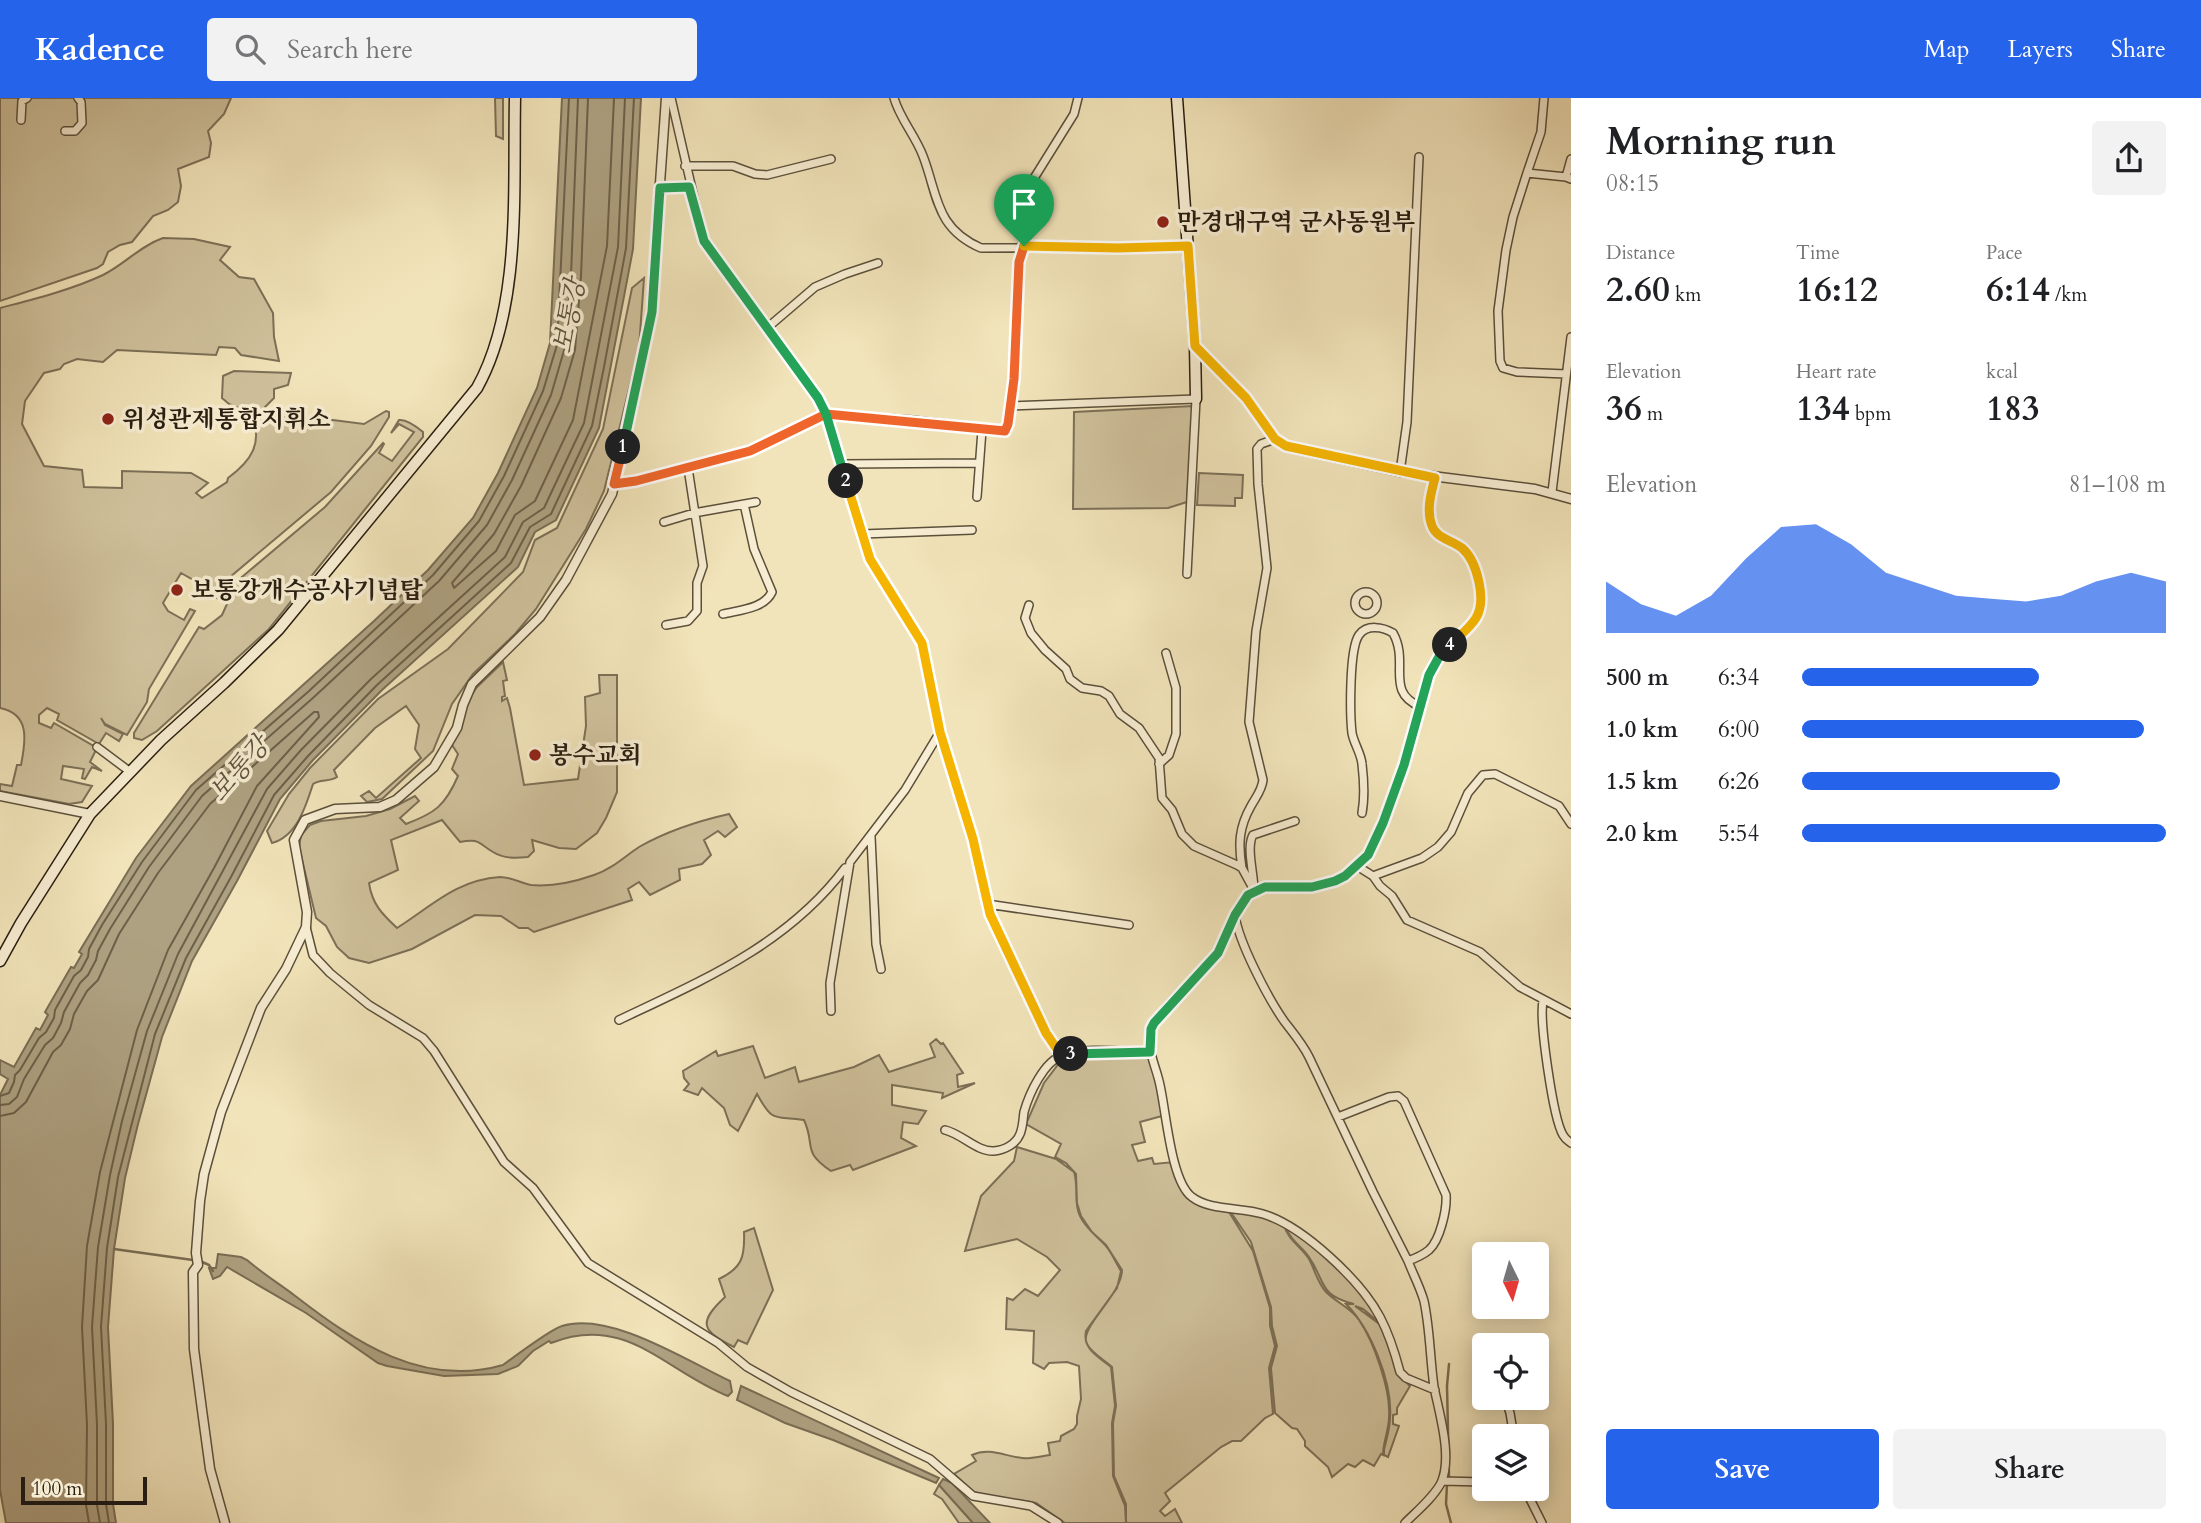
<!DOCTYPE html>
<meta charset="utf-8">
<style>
:root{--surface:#fff;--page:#f2f2f2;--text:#202124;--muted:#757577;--accent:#2563eb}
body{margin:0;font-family:Cardo,"Noto Serif KR",serif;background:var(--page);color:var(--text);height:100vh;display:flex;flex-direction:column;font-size:26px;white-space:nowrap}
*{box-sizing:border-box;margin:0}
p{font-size:23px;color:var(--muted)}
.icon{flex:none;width:38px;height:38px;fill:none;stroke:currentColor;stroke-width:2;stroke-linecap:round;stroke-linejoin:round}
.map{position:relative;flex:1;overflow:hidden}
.panel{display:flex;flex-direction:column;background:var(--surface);width:630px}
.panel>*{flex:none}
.needle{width:46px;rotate:175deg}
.tools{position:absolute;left:1472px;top:1144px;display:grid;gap:14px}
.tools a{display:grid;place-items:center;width:77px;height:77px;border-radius:7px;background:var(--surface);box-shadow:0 4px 18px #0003;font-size:35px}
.scale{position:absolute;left:21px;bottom:18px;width:126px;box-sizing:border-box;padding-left:7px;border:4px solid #291e11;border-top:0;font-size:19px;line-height:24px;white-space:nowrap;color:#291e11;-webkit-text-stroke:5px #f7edd2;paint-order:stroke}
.pin{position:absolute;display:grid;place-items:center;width:60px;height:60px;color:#fff;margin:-72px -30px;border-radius:50% 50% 50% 0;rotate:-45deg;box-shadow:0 0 7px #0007}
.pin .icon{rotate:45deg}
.km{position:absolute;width:35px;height:35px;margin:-18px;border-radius:50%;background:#222;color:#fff;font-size:19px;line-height:35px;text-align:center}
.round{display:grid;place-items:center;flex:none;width:74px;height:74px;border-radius:7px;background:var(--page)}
.overview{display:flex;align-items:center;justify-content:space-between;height:119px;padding:0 35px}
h1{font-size:38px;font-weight:700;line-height:52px}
.figures{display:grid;grid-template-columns:repeat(3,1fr);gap:10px;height:119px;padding:7px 35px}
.figures div{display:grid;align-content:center}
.figures b{font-size:35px;font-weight:700}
.figures small{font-size:19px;font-weight:400}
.figures p{font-size:19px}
.chart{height:196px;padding:14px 35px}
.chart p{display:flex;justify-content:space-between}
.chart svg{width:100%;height:126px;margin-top:7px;fill:var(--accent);opacity:.7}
.cta{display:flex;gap:14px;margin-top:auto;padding:14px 35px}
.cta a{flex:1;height:80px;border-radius:7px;background:var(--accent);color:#fff;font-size:28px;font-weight:700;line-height:80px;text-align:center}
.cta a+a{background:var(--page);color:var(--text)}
ul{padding:0 35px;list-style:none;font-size:23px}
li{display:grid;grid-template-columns:112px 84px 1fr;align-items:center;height:52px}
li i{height:18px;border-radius:9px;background:var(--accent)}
header{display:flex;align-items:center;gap:42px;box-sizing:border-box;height:98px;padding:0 35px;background:var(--accent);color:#fff}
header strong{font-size:33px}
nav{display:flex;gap:38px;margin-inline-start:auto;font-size:24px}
.search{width:490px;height:63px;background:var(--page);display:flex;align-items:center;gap:18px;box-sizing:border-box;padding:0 24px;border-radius:7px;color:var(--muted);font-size:26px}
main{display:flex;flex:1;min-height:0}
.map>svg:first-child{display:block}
.green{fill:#d0c29d;stroke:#7c7057;stroke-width:2}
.water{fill:#aea181;stroke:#796d54;stroke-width:2}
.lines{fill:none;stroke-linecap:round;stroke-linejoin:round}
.shore{stroke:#6c6049;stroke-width:2}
.stream{stroke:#796d54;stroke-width:2.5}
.minor-casing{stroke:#5b503b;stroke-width:10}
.tertiary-casing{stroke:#5b503b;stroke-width:11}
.secondary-casing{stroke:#291e11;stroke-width:13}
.minor{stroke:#f7edd2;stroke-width:7}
.tertiary{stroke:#f7edd2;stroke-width:8}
.secondary{stroke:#f7edd2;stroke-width:10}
.split-1-casing{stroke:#fff;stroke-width:14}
.split-2-casing{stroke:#fff;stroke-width:14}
.split-3-casing{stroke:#fff;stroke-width:14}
.split-4-casing{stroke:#fff;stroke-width:14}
.split-5-casing{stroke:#fff;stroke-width:14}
.split-1{stroke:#f0652b;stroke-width:9}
.split-2{stroke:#22a559;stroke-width:9}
.split-3{stroke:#f5b400;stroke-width:9}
.split-4{stroke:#22a559;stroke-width:9}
.split-5{stroke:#f5b400;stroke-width:9}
.poi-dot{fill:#8f2418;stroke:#f7edd2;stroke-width:2.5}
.labels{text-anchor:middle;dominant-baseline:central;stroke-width:7;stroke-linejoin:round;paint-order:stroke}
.poi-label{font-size:24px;font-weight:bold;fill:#291e11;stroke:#f7edd2;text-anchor:start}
.water-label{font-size:26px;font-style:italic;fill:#5e523e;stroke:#f7edd2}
</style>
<header>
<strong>Kadence</strong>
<div class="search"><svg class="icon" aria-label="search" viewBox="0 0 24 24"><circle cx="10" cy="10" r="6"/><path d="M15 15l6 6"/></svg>Search here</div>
<nav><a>Map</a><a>Layers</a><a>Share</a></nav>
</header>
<main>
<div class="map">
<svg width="1571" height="1425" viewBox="0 0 1571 1425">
<rect width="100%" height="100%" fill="#f2e4ba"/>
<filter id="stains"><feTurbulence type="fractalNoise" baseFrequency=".00286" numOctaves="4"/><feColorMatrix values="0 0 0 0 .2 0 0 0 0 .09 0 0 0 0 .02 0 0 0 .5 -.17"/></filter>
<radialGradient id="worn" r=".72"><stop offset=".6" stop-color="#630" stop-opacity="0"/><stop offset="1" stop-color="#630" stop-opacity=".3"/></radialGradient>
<path class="green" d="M0,0H231L224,16L208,33L211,45L209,59L178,71L181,88L178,104L168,112L153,118L132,144L120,147L108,154L103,166L97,170L0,203Z
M495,0H503V41L496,38Z
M163,140L194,141L230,149L220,162L239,179L254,181L273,215L274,239L279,263L241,257L235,250L219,249L216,257L117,252L103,264L77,261L64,266L60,271L44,275L25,303L22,326L44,368L82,372L84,389L122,390V373L191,375L208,385L196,395L202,400L227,384L228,380C251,363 264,345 251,315L229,306L222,300L223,278L234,273L291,275L288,287L274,291V300L260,314L261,319L317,320L364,326L386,313L389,314V319L371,348L331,394L211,495L206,492L201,500L197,498L202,487L181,475L163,505L168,513L184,522L190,511L195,513L149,591L147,604L127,637L105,626L101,620L105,627L123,636L119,643L106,635L99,646L57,622L59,616L47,610L39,617V625L51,630L54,625L97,650L90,664L102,673L92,669L85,681L82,680L84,671L63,668L61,681L92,688L82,704L69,706L0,693V686L12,688L17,667H21C26,642 30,616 0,610V210C34,201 71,192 103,177C125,166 140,148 163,140Z
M644,180L639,250L604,393L586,431L536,511L515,536L473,576L452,606L433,653L382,701L367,704L361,698L369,693L376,700L421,660L415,651L419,627L406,608L375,630L334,672L337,679C330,684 320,681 313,686C306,708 297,738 272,745L267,733L289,696L310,670L378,601L448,551L523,474L535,442L557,430L603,331L632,190Z
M1193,308L1187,404L1168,410L1073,411L1074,314Z
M399,322C406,321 417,329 423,334V339L269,531L157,633L142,642L134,640V635L199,529L204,531L222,517L227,506L217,500L325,409L383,345L384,346L379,355L392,363L414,334L399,326L391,335Z
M1199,375L1243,377L1242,400H1235V408L1197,407Z
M503,564L507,582L503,583L505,598L502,599V603L507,600L510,610L524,687L578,681L586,628L585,599L600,595L599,577H617V694L606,720L597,735L576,751L559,750L532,742L534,753L528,759C516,760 504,761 493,754C478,745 479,740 460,744L442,722L391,742L398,772L369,785C372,806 382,816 397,830C432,808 456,782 500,779C511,779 521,785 531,787C552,789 574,784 594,777C612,771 624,759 639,749C667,733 698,723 729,716L737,729L725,739L718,733L704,742L711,757L702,766L679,771L680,782L650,797L639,784L628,791L632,802L534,834L528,830H519L501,818L475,817L412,851L369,865L349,860L337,849L326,828L316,820L299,749L301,737L310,727L321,723L366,718L390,711L415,698L419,703L400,720L406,726C435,715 445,708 458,678L452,671L458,656L452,647L468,602L477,589Z
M936,941L941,946L943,945L963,975L957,977L958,989L975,985L942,1000L943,995L892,987V1007L926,1013L918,1026L903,1024L901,1040L916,1048L853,1072L850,1067L831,1073C801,1053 816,1048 804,1022C775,1017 774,1027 757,996L738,1033L730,1027L724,1010L702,990L698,997L684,992L689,986L684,980L683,973L716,953L718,958L753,948L765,980L795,969L799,984L854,969L879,957L889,974L935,959L930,946Z
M1149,957L1158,986L1162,1018L1140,1024L1145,1044L1132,1047L1138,1063L1152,1060L1154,1066L1174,1064L1186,1094L1229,1114L1253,1153L1270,1210V1228L1275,1248L1269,1270L1273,1316L1265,1320L1241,1343H1232L1221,1349L1165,1395L1170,1403L1160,1413L1165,1418L1175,1411L1182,1425H1127L1126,1423V1406L1114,1378L1113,1325L1116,1308L1112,1269C1105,1262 1092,1256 1087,1246C1078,1230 1122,1197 1122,1172L1106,1147L1092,1134L1081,1118L1077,1105L1076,1076L1066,1065L1055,1059L1061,1046L1026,1026L1044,985L1060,964L1090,958Z
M1017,1049L1056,1061L1074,1074C1079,1089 1073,1104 1080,1118C1086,1131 1097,1138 1106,1148C1112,1155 1116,1165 1121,1173L1117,1190L1086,1233C1082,1251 1099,1259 1111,1269L1115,1308L1112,1325L1113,1378L1125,1408L1126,1425H1065L1036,1405L985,1397L974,1394L954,1376L976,1363L972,1357C989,1349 1004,1358 1022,1360C1031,1361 1041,1358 1050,1357L1048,1345L1060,1343L1061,1338L1074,1331L1077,1326V1318L1081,1301L1079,1268L1067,1264L1049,1265L1044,1271L1033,1265L1034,1233L1006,1231L1007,1200L1013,1202L1025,1191L1038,1198L1060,1172L1047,1159L1017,1141L965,1153L981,1098L1014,1063Z
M1230,1113L1262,1117L1284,1126C1287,1142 1301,1148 1309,1161C1315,1172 1317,1184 1326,1194C1337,1205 1350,1209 1359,1222C1374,1244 1391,1292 1389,1319C1389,1332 1383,1344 1383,1357L1381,1356L1374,1368L1363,1362L1355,1369L1348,1366L1332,1379L1328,1369L1305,1348V1343L1297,1331L1292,1330L1275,1315L1271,1270L1277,1248L1272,1228L1271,1209L1251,1144Z
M1285,1127C1324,1155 1359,1183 1381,1226L1363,1211L1355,1208L1382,1228L1403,1281L1410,1288L1397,1310V1316L1393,1317V1326L1399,1328L1388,1359L1384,1357V1352C1386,1342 1390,1331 1390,1320C1393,1284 1370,1230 1346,1206H1354C1318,1197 1326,1184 1309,1159C1301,1148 1289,1141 1285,1127Z
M754,1130L773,1192L747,1246L738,1242L734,1249C702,1233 697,1225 725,1199L719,1181C742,1170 745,1159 744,1134Z
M939,1387L973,1425H959L942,1401L934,1396Z"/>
<path class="water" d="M562,0H641L633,151L599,330L556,422L535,434L518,469L382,592L313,662L280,701L237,783L192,863L162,939L138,1026L125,1080L114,1151L108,1229L113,1326V1406L116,1425H6L0,1392V997L8,981L0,976V962L14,969L36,930L40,932L48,917L45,914L71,869L74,870L82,856L79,854L136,760L191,688L374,523L428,472L473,420L498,375L537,290L550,245Z
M218,1156L241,1159L247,1162C262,1175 278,1185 294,1197C356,1245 423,1290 503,1267C514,1259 551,1231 562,1228C610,1213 687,1263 730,1283L732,1294L728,1298C665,1273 626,1215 551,1245L549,1243L533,1253L518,1268L498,1276L444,1278L387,1268L378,1265L306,1215L227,1169L220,1178L213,1181L209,1170H216Z
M741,1288L939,1380L936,1385L833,1342L785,1325L737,1302Z
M943,1381L952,1385L990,1425H973L939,1387Z"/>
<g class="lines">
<path class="shore" d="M588,0L581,178L575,252L561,300L521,388L494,436L452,485L454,490L496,453L515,417L535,403L573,322L607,148L614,0
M0,998L9,995L14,984L15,977L20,972L39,940L46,934L54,920L55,912L74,878L81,872L88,859L89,851L102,827L142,764L196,692L309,593L433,477L479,423L504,378L543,293L557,247L569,0
M0,1007L9,1006L17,999L24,981L45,947L53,940L61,925L64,914L80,885L88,877L96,862L98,853L110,831L149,769L202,698L314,599L439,483L487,427L512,382L551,297L565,249L571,177L578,0
M0,1018L14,1015L26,1004L53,954L61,947L70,931L74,916L87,893L98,882L119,836L158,775L210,706L314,614H318L319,619L257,688L214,770L168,852L137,932L100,1074L87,1148L82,1229L87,1327L86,1407L89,1425
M100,1425L97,1407V1327L92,1229L98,1149L110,1077L122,1023L147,933L178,856L267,691L301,652L371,581L505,459L523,424L544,410L584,325L595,268L618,149L625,0
M109,1425L106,1406V1326L101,1229L107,1150L118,1079L155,936L186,860L231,779L274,697L308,658L377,587L511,465L530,429L551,416L592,328L604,269L626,150L634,0"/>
<path class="stream" d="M114,1151L200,1163L209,1167L213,1173
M1449,1266L1447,1288L1449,1379
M1447,1386L1446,1406L1451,1425"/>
<defs>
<path id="minor" d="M671,0L704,143L818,300L826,316L870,461L922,545L940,634L973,741L987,806L1129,827
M894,0C900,21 915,37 923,58C938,97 935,130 981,150L1188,148
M21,22L22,3L27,0
M65,33H75L82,25L81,4L78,0
M1571,61L1566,79L1571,81
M685,68H733L755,76L767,77L831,61
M1527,75L1541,34L1544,0
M660,90L689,89
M767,230L815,189L845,176L878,165
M1566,276L1517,274L1503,270L1500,263L1498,213L1506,152L1513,119L1527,75L1566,79
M1010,308L1196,301L1187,476
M842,366L979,365
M1400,374L1407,324L1419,59
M614,386L636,383L750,353L826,316L912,322L1005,333L1008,326L1014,281L1019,164L1027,141V108L1031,85L1074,16L1078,0
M1552,394L1571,239
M977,399L982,332
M664,424L694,415L756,404
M862,436L972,432
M1355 505a11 11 0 1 1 22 0a11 11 0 1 1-22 0Z
M1029,507L1025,520L1031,535L1045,552L1066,571L1070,581L1082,590L1101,593L1109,598L1120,616L1139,630L1159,660L1162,700L1172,712L1182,736L1194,748L1237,767L1242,770L1254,792C1254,776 1246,749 1253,737L1295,723
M723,516C739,512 764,511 772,494L754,451L744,406
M666,527L688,523L697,513V485L703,468L688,370
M97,649L129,673
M1159,666L1169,657L1176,636V590L1166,555
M1362,715C1365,699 1364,683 1362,666C1361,655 1354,646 1352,635C1350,617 1349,551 1359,537C1367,526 1383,529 1393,535C1410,565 1384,594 1421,609
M871,739L876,846L881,871
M1357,768L1373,778L1422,760L1438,749L1451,734L1468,695L1483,677L1495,676L1559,708L1571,726
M1242,770C1238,746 1239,729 1251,708C1256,699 1262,692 1263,682L1249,624L1256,533L1267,470L1258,386L1257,351L1261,346L1275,341
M1373,778L1380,788L1392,798L1407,822L1480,854L1520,889L1571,916
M987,806L1046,935L1061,957
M1235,818C1229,830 1226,846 1217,856C1204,872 1155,915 1151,932C1146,950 1155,966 1159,983C1166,1009 1170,1083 1192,1099C1210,1113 1242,1109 1263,1116C1303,1128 1361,1183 1380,1219C1389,1236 1395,1255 1400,1274L1406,1280L1435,1292
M306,829L313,857L330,875L369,907L423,940L434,953L504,1064L533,1090L588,1165L718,1245L747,1269L791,1294L930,1361L973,1398L1031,1408L1058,1425
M1543,903C1539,922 1553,1020 1563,1037C1566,1042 1567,1042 1571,1045
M831,913L830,885L850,764L905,692L940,634
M619,922C703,882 787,847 845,770
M1338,1019L1389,999L1398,998L1404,1003L1446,1097C1447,1112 1440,1142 1429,1152C1423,1157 1416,1160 1408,1163L1373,1094L1309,959C1302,945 1293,935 1284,923C1268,900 1238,843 1235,817L1243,803L1254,792L1274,787L1312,789L1335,783L1345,778L1368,757L1383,725L1404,667L1428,577L1440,557L1476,521L1479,513L1481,502L1473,463L1460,448L1439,437L1433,430L1429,415L1435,380
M945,1032C962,1036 977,1054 994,1053C1005,1052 1016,1046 1020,1036C1023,1029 1023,1021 1024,1014C1029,996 1044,963 1063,957C1086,949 1125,954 1150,954
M1505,1300L1510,1315L1514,1339
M1442,1383L1484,1384
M1525,1391L1542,1425
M1405,1425C1417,1413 1433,1400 1441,1385C1453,1359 1439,1315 1434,1289C1430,1260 1430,1231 1424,1203C1420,1189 1413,1176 1408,1163"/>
<path id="tertiary" d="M1195,248L1246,300L1275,341L1286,349L1400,374L1535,391L1571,401
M0,698L90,716
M225,1425L210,1371L202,1312L194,1251L193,1174L198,1167L196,1155L200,1103L204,1076L221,1014L261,910L286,871L306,829L307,814L294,742L305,722L335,711L380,709L396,702L434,669L457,630L463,607L472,586L540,519L566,482L612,396L633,308L651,213L666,0"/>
<path id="secondary" d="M1177,0L1195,248L1196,301
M0,863L21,825L90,716L161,642L224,585L278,532L477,290C522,210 513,90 515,0"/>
</defs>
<use href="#minor" class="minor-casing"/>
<use href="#tertiary" class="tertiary-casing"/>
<use href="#secondary" class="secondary-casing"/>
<use href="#minor" class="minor"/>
<use href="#tertiary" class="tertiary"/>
<use href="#secondary" class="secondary"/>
</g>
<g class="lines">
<defs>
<path id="split-1" d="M623,349L614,386L636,383L750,353L826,316L1005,333L1008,326L1014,281L1019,164L1024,148"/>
<path id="split-2" d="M623,349L652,214L660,90L689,89L704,143L818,300L826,316L846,383"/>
<path id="split-3" d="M846,383L870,461L922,545L940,634L973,741L990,816L1046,935L1061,957L1071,956"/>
<path id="split-4" d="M1071,956L1150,954L1151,931L1154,925L1218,855L1235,817L1248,797L1265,789H1312L1335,783L1345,778L1368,757L1383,725L1404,667L1429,577L1440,557L1450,547"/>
<path id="split-5" d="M1024,148L1118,150L1188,148L1195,248L1246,300L1275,341L1286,348L1435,380C1431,395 1426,412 1432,428C1437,441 1452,442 1462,450C1477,463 1487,502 1476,520C1470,530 1458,539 1450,547"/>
</defs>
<use href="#split-1" class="split-1-casing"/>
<use href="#split-2" class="split-2-casing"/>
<use href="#split-3" class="split-3-casing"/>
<use href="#split-4" class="split-4-casing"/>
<use href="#split-5" class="split-5-casing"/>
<use href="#split-1" class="split-1"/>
<use href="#split-2" class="split-2"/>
<use href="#split-3" class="split-3"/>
<use href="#split-4" class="split-4"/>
<use href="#split-5" class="split-5"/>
</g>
<g class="poi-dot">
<circle cx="1163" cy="124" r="7"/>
<circle cx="108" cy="321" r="7"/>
<circle cx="177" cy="492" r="7"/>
<circle cx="535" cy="657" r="7"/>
</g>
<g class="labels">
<g class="poi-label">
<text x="1177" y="124">만경대구역 군사동원부</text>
<text x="122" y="321">위성관제통합지휘소</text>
<text x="191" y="492">보통강개수공사기념탑</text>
<text x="549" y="657">봉수교회</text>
</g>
<g class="water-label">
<text transform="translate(569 218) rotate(-79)">보통강</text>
<text transform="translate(239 671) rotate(-49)">보통강</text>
</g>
</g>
<rect width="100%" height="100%" filter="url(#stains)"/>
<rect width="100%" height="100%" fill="url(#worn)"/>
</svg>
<div class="tools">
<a><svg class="needle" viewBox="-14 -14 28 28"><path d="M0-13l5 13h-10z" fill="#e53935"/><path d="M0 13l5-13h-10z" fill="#757577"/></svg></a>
<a><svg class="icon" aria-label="locate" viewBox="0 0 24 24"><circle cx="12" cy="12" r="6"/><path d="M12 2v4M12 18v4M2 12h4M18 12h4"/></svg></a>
<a><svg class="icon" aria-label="layers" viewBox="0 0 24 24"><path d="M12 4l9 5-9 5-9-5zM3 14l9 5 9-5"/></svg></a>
</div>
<div class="scale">100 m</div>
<div class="pin" style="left:1024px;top:148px;background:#1e9e55"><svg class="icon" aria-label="arrive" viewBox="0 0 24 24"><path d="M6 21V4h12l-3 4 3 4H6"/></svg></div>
<b class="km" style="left:623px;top:349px">1</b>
<b class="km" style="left:846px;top:383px">2</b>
<b class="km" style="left:1071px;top:956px">3</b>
<b class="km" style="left:1450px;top:547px">4</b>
</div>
<section class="panel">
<div class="overview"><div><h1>Morning run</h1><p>08:15</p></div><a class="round"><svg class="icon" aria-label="share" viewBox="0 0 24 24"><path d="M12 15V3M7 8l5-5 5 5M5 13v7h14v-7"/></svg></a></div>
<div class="figures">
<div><p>Distance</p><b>2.60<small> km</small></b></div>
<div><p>Time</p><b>16:12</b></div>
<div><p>Pace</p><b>6:14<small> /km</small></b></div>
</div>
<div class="figures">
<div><p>Elevation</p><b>36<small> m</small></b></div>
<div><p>Heart rate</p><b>134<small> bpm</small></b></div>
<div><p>kcal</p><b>183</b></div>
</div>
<div class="chart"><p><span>Elevation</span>81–108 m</p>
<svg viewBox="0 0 160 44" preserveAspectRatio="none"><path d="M0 44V26L10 34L20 38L30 31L40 18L50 7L60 6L70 13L80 23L90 27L100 31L110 32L120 33L130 31L140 26L150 23L160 26V44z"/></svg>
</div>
<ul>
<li><b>500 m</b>6:34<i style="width:65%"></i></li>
<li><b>1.0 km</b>6:00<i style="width:94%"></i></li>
<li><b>1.5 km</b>6:26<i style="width:71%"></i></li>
<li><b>2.0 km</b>5:54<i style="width:100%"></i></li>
</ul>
<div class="cta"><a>Save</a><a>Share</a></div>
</section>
</main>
